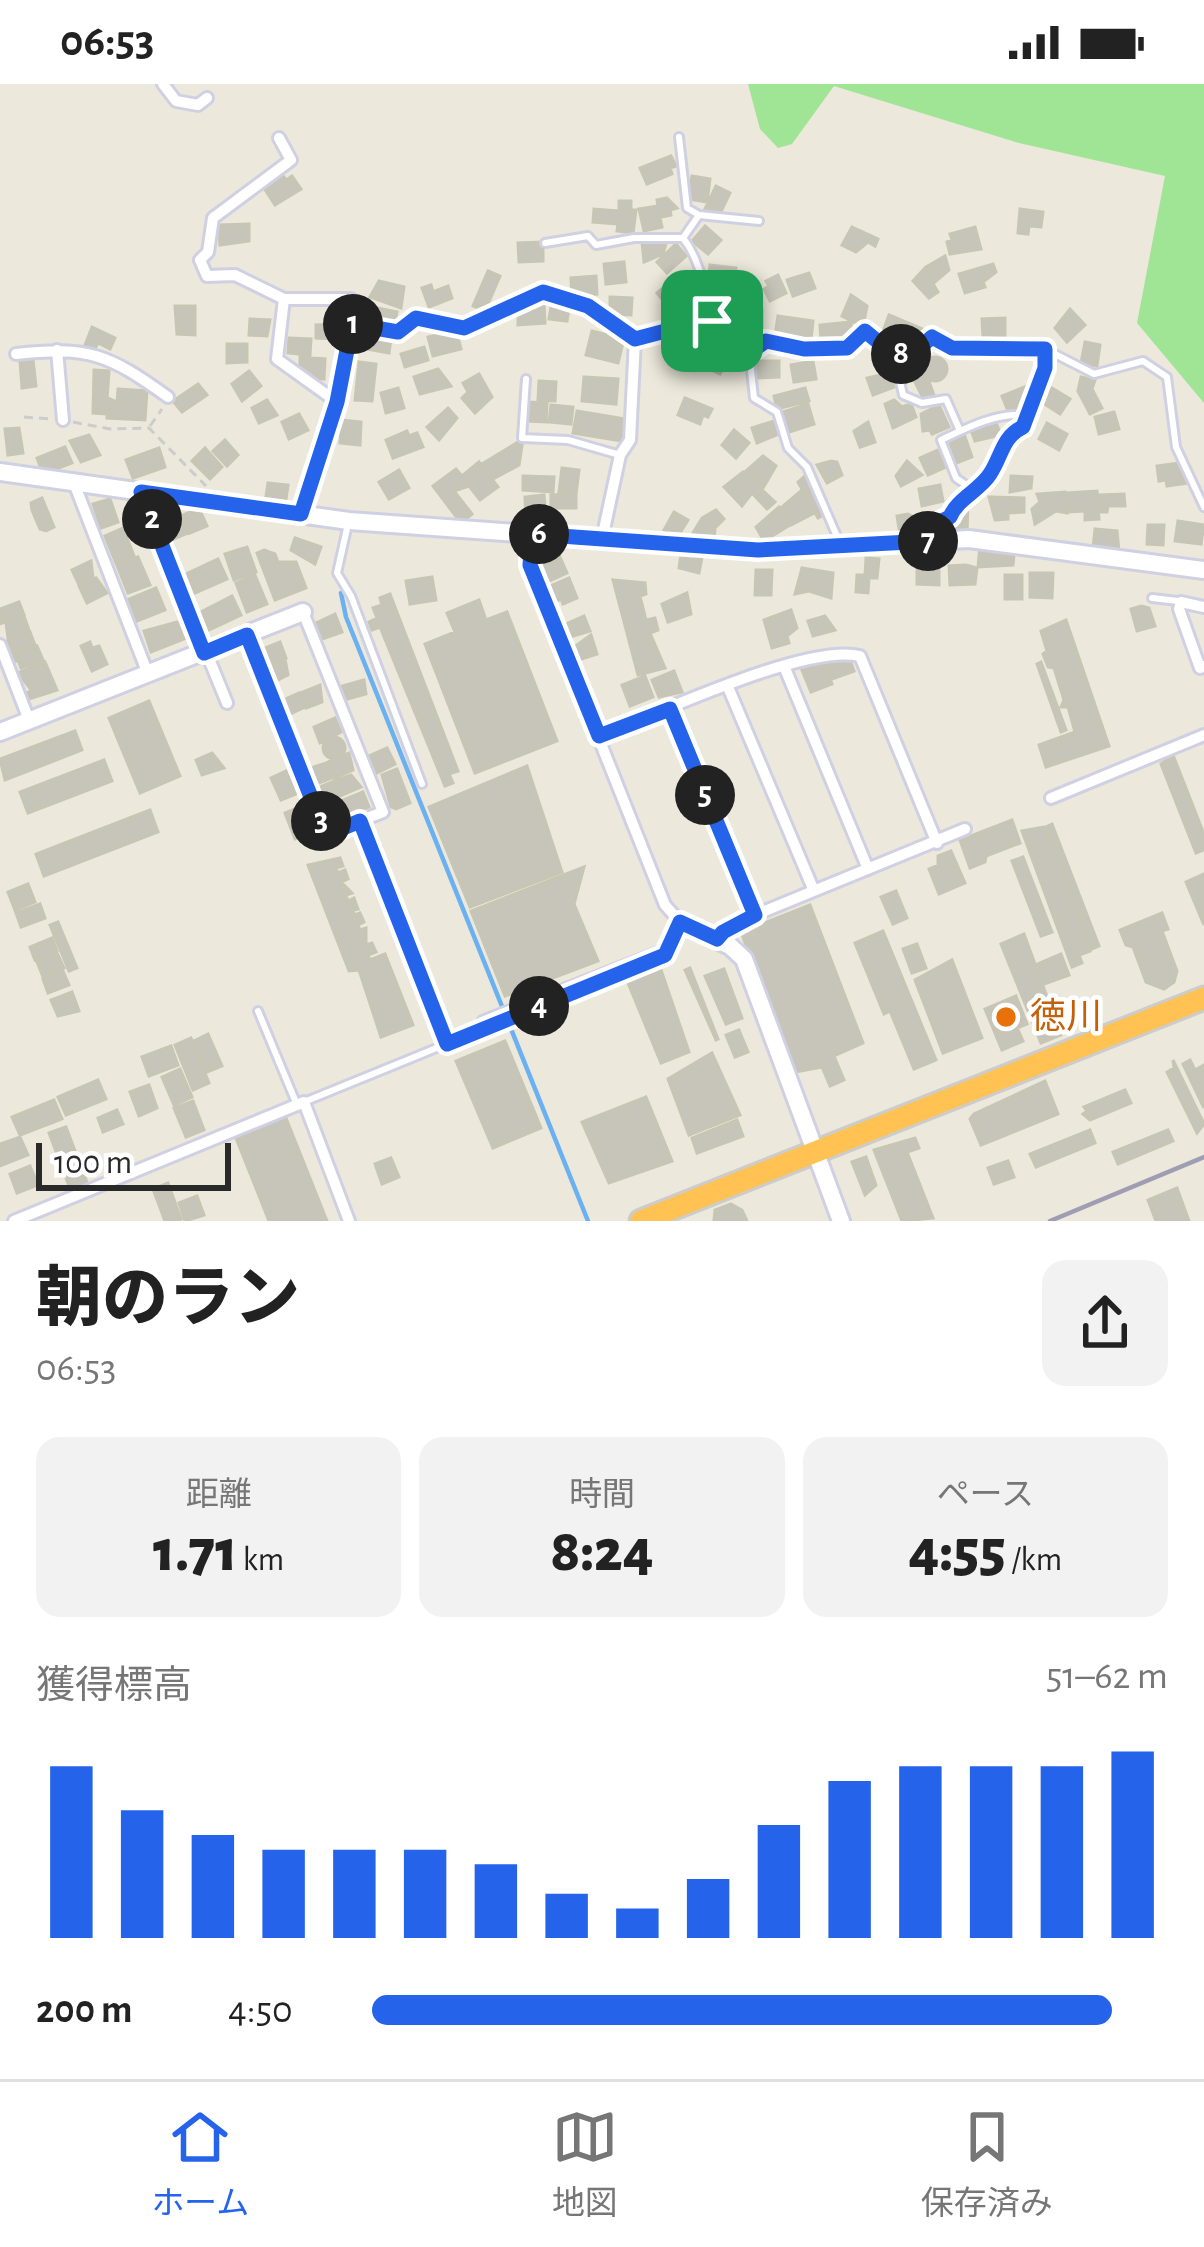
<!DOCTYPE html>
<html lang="ja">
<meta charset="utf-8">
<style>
:root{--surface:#fff;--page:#f2f2f2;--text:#222;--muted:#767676;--line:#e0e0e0;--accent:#2563eb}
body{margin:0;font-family:"Alegreya Sans","Noto Sans JP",sans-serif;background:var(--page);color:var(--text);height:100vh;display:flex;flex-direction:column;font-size:45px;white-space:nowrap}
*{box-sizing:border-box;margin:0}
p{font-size:39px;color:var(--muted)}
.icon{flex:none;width:66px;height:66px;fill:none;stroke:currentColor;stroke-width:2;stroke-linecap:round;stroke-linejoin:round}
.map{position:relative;height:1137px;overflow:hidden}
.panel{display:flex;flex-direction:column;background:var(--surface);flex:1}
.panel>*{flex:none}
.scale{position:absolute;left:36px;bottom:30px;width:195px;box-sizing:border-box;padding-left:12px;border:6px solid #292929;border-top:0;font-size:33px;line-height:42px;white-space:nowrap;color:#292929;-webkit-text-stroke:9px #fff;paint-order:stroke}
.pin{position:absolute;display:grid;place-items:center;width:102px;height:102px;color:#fff;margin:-51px;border-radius:24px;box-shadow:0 6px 18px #0006}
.km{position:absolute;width:60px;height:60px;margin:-30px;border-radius:50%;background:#222;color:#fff;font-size:33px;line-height:60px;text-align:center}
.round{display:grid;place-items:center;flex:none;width:126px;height:126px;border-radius:24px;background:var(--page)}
.headline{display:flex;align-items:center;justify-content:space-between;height:204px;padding:0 36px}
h1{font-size:66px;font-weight:800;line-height:90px}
.metrics{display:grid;grid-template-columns:repeat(3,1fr);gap:18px;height:204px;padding:12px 36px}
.metrics div{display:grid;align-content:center;border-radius:24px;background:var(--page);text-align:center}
.metrics b{font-size:60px;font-weight:800}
.metrics small{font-size:33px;font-weight:400}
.metrics p{font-size:33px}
.chart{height:336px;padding:24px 36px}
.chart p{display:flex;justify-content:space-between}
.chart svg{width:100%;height:216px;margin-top:12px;stroke:var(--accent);stroke-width:6}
ul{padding:0 36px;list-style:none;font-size:39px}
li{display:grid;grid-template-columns:192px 144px 1fr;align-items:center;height:90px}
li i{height:30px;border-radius:15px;background:var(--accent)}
.status{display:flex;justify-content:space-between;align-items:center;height:84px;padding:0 60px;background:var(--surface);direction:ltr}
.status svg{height:33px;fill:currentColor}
.dock{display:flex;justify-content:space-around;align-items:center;height:168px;border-top:3px solid var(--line);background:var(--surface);font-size:33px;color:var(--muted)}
.dock a{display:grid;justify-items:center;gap:6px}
.dock .on{color:var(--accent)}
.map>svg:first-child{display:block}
.green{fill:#a0e496}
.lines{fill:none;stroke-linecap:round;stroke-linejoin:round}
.stream{stroke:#6bb1f1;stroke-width:4.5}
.building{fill:#c7c5ba;stroke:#c7c5b4;stroke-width:3}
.lane-casing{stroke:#d0d0e3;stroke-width:12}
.street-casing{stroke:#d0d0e3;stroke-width:16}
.secondary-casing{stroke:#d0d0e3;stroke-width:22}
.highway-casing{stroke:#ccc;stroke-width:27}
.path{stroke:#ccc;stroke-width:3;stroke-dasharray:9 6;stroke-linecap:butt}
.lane{stroke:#fff;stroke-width:6}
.street{stroke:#fff;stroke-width:10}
.secondary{stroke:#fff;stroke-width:16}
.highway{stroke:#ffc253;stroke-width:21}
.rail{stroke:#9f9db4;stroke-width:4.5}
.route-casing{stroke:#fff;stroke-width:24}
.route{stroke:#2563eb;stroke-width:15}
.food-dot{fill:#e8710a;stroke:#fff;stroke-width:4.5}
.labels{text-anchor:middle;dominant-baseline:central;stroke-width:9;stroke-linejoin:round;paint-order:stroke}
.food-label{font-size:36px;fill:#c56008;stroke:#fff;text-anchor:start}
</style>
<div class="status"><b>06:53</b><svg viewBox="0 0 49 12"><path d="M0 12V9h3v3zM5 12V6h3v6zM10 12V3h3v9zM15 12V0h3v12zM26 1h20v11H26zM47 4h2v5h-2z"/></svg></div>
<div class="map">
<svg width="1204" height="1137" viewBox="0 0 1204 1137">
<rect width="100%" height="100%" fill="#ece8db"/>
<path class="green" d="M748,0H1204V319L1137,239L1165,92L1019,59L834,2L792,60L778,64L760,45Z"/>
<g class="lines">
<path class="stream" d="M341,509L346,533L588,1137"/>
</g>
<path class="building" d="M671,72L676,82L670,84L672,90L647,100L640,84Z
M283,92L286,96L292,92L301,105L275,121L264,104Z
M692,92L710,95L707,118L688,115Z
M716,102L730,109L718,134L704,127Z
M667,114L677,124L670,126L671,131L661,133L659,129L662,143L644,147L639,125L658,122L657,116Z
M619,117H631V126H636L633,149L617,147L618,140L593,138L594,125L619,127Z
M1020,125L1043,128L1041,143L1029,142L1028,150L1018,149Z
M249,140V157L220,161L219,141Z
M705,142L721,156L708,170L692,157Z
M852,143L878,155L875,162L868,158L856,168L842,161Z
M975,143L981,165L950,170L947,158L952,156L950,150Z
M667,156L663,170L644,178L642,158Z
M543,158V177L519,178L518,159Z
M676,160L686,172L667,189L657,178Z
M945,172L949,186L935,198L926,183Z
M624,178L626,198L606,200L604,180Z
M993,180L996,188L983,198L985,203L965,209L959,190Z
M710,181L736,184L732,207L735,216L718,223L717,212L708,202Z
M924,185L938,208L929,214L913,197Z
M488,187L500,192L485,227L473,222Z
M809,189L815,204L793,212L787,196Z
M778,191L786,209L770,217L764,205L769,202L766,197Z
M596,192L597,210L572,212L571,194Z
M691,192L709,217L682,240L657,209L670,198L676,205Z
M379,197L404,203L401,224L370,213Z
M431,201L433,208L448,202L452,214L429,223L422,204Z
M851,211L867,222L863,243L842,232Z
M610,213L632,214L631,231L610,230Z
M552,217L570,219L567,237L549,235Z
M544,219L545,239L518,241V221Z
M175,222H195V251L177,250Z
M372,223L397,228L394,243L369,238Z
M727,225H762V243H727Z
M1070,225L1085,241L1067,258L1055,244Z
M889,231L925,246L918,262L882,250Z
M778,232L813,237L811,256L775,251Z
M1005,234V252L983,253L982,235Z
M250,235L270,236L267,252L249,251Z
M851,238L853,256L821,259L820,241Z
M339,240L338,255L316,254V241Z
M92,243L115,254L110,265L98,259L94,266L85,261Z
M718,245L746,269L737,277L711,252Z
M456,246L461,265L433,272L428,253Z
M592,247L624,255L618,279L586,271Z
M369,251L391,254L389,269L367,265Z
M289,254L311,255L310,271L288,269Z
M1085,258L1100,261L1097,282L1081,279Z
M227,260H247V278L227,279Z
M710,261L730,270L720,290L700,280Z
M424,263L428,276L405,283L401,270Z
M300,273L325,275L324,295L315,294L300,281Z
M923 285a12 12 0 1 1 24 0a12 12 0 1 1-24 0Z
M33,276L36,302L22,304L20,277Z
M921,276L935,314L925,318L910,288Z
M757,277H779V293L757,294Z
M813,277L816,295L794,298L791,281Z
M359,278L376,280L372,317L355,316Z
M438,285L451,302L420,310L414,293Z
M94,286L109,287L106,330L93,329Z
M249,287L261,302L242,317L232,300Z
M889,289L894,303L873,311L867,294Z
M479,290L492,313L475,329L462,314L468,308L463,299Z
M584,293L618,295L616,320L582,317Z
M1081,293L1095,296L1092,305L1102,324L1090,330L1078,307Z
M539,297L556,298L555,317L538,316Z
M198,300L207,311L182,328L173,317Z
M1027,302L1033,317L1008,327L1002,312Z
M398,304L404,324L386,329L381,309Z
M805,304L809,317L777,325L774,312Z
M1052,304L1070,315L1060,330L1043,319Z
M118,305L147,307L145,336L107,334L108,314L117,318Z
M685,314L712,325L708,333L703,331L700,340L678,331Z
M267,316L277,331L259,339L252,324Z
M894,316L902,323L911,320L916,333L893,344L885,320Z
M527,318L547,319L546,338L526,337Z
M808,320L814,340L786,349L780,329Z
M551,321L573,323L571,340L549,338Z
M939,321L949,343L932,350L930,346L923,347L921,330Z
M448,324L457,334L439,356L427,343Z
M577,327L625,335L622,357L573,349Z
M1114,328L1119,345L1099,350L1095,333Z
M299,330L308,346L289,355L282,338Z
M342,336L361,338L360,361L340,359Z
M995,336L1001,351L975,357L971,346Z
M774,337L779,350L757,359L752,344Z
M868,338L875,358L860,363L854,347Z
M1047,339L1067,350L1059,366L1039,355Z
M19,344L23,369L8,371L5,345Z
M734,346L749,359L736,374L722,361Z
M407,347L409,352L417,349L423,363L393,374L386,356Z
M964,350L972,373L954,380L948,355Z
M89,351L100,371L81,378L70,357Z
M523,355L519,381L493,395L482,380Z
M225,356L238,371L227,382L213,367Z
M65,363L72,379L43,390L37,374Z
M159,364L165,383L133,394L126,376Z
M205,364L222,383L210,395L192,377Z
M938,366L946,383L928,391L920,374Z
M763,372L776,382L763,404L746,387Z
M831,377L837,378L842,391L827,399L817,381Z
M907,377L922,391L901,402L896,392Z
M479,378L498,403L480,416L469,402L454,407L472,430L461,439L433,402L456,385L462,392Z
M1180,379L1188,399L1167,402L1166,396L1159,397L1157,382Z
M562,384L579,386L576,410L559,408Z
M399,386L409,404L389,415L379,398Z
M743,388L775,418L767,425L752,409L742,422L724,403Z
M806,391L827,429L818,434L798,398Z
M523,392L554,393L553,408L523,406Z
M1011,392L1032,393L1031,404L1010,408Z
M268,399L288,401L285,422L265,419Z
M940,401L943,417L922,422L919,405Z
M802,406L814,429L791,441L782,423Z
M1097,407L1099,435L1085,436V427L1069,428L1068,409Z
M1065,408L1067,429L1056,427L1035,440L1032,425L1040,418L1037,410Z
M576,410V424H551V411Z
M1124,410L1125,422H1108L1107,428H1101L1100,411Z
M544,411L546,436L526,437L525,413Z
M989,413L1024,414V428L1008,429V435L995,436Z
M42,414L54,443L46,447L40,445L32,426L31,419Z
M110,415L118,438L101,444L93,420Z
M968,418L967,451L942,449L946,440L955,439V427Z
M779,423L790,441L764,457L756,443Z
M199,424L207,442L190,449L183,431Z
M716,426L724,435L715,444L714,459L688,457L702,434Z
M674,428L688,436L677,454L664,446Z
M180,430L188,449L171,456L162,438Z
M908,430L923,438L925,445L900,451L897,432Z
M1178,437L1204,441L1201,460L1175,457Z
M1148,441H1164L1163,461L1147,460Z
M123,444L134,472L116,479L105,452Z
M1095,445L1117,447L1119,468L1093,464Z
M295,454L321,463L315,480L291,466Z
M980,462L1014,471L1013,481L978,483Z
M247,463L256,488L234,496L225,470Z
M264,466L275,470L278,478H296L306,504L275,516L257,469Z
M681,471L702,473L699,489L679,484Z
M138,473L150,501L128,509L117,481Z
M560,473L567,489L547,498L540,481Z
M866,474L879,475L877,494H869L868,509L856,508L857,491H865Z
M218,475L227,495L195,509L186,490Z
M91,477L93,494L79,501L72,486Z
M966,481L977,484L975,500L950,501L949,482Z
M802,484L833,489L831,514L809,507L795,510Z
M917,485H939V501L917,500Z
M756,486H772L771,511H755Z
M1030,489H1053L1052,514L1030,513Z
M255,491L267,520L247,528L236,499Z
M1005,491H1022V515H1005Z
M432,493L436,516L410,520L406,497Z
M96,494L107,509L87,519L79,502Z
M569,494L577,514L563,520L561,515L555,518L548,503Z
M613,496L645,499L646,510L640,512L646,536L655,534L658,546L650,549L665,584L638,591Z
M156,504L165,526L137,537L129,515Z
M687,509L691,530L668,538L662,520Z
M390,510L458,687L449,690L453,699L445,702L380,543L372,546L369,538L377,534L373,524L382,521L380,514Z
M232,512L241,531L209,546L201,528Z
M479,516L486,536L507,528L557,657L475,689L425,560L455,548L447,529Z
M19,518L24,531L0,540V525Z
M1141,522L1149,524L1155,542L1137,547L1131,525Z
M791,526L797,544L787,552L789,559L772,564L764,536Z
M335,530L342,548L319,556L314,540Z
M24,532L29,546L8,554L6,539Z
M584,532L590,547L570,553L564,541Z
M825,532L835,546L813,552L808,537Z
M1066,536L1109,662L1046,683L1039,661L1075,648L1068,623H1061L1064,616L1054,584L1048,583L1043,570L1047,567L1041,547Z
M177,538L184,555L151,568L144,547Z
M30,548L35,561L13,569L7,557Z
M591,551L597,570L578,576L574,563Z
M90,558L92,564L99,562L107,580L92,587L81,562Z
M280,558L286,574L266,581L263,565Z
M37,562L43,576L21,584L18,576L14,578L11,572Z
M849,573L854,587L832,595L827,581Z
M285,575L288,591L272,599L266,584Z
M45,578L57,606L29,615L26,609L32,607L18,589Z
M823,578L832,600L811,608L802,586Z
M1041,578L1066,646L1061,648L1037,580Z
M674,587L682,608L659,613L652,596Z
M645,592L653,613L630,622L622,601Z
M364,596L366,610L344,616L339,603Z
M320,601L322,618L306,624L300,609Z
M299,609L305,623L286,632L279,618Z
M149,617L180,692L140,709L109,634Z
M335,634L341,648L320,659L314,643Z
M75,647L82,666L5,696L0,675Z
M323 664a11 11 0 1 1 22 0a11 11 0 1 1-22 0Z
M387,664L395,680L377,689L369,672Z
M212,669L224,684L202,691L196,676Z
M349,669L353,686L334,694L328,678Z
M1173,671L1204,750V766L1196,769L1161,680Z
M104,676L112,697L28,729L20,708Z
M326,679L332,694L311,702L305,686Z
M527,682L562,788L470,823L429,723Z
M397,685L410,719L396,725L391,723L382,691Z
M286,687L296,710L281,716L271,694Z
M351,691L361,703L340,712L334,697Z
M332,698L338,712L319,724L312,706Z
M363,708L369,723L349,731L343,716Z
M304,721L314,746L295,755L285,729Z
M150,726L158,748L44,792L36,770Z
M1012,736L1020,759L986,772L985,778L970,784L960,756Z
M1052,740L1099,862L1092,865L1046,743Z
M1045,743L1090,867L1079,871L1082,879L1072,883L1022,747Z
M951,767L965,799L939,810L929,785L938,781V772Z
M1023,773L1052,848L1041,852L1012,777Z
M340,774L343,782L336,784L338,789L345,786L348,795L341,798L352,809L346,811L348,817L354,814L358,825L353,826L355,831L360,829L364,838L358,841L360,846L366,844V861L372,859L376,868L368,871L370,876L385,870L413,941L381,953L359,886L349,887L308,781Z
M584,783L574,820L598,877L505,912L471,827Z
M1204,790V841L1186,798Z
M28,800L35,818L15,826L8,808Z
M896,807L907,834L893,840L881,813Z
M40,820L45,834L21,843L16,829Z
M810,821L863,959L834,972L844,996L830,1002L822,983L795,988L741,848Z
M1162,829L1168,845L1162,847L1177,887L1174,898L1164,905L1146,898L1133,863L1126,861L1120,846Z
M58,838L77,884L69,887L50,841Z
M883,847L936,976L914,985L890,927L884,930L855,859Z
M1024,850L1061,951L1041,959L1001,860Z
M52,854L57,867L35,876L30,863Z
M917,860L926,884L912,889L903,865Z
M57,869L64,884L43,893L37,878Z
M1061,870L1069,891L1041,901L1035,881Z
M952,876L982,954L943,969L915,896Z
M659,880L689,968L661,979L626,894Z
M690,884L718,955L716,956L685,886Z
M724,885L742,934L726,940L705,892Z
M63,887L69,901L48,909L43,895Z
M72,908L79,927L58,932L51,916Z
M1016,912L1027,940L1017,944L1023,957L1002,966L985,925Z
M739,946L748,968L735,973L726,951Z
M208,950L222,982L207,988L194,957Z
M191,954L209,999L193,1006L175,961Z
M505,957L541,1044L493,1064L456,977Z
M171,962L178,981L149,992L142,973Z
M712,969L740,1031L689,1051L668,995Z
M1173,976L1204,1040L1197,1049L1167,988L1174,984Z
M1190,976L1195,986L1204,981V1024L1183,980Z
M180,985L192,1013L174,1021L162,993Z
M98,996L106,1015L66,1031L58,1013Z
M1045,997L1058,1030L981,1061L970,1035L974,1030Z
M149,1001L157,1024L139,1032L130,1008Z
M1125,1006L1131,1019L1090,1036L1083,1030L1087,1027L1084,1023Z
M646,1013L672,1077L609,1099L582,1038Z
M54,1016L62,1035L20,1051L12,1033Z
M193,1017L204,1046L186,1053L174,1024Z
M117,1026L123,1040L103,1048L98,1034Z
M284,1029L327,1137H269L234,1049Z
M737,1036L743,1052L697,1069L692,1054Z
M66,1043L88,1101L71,1107L49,1049Z
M1090,1046L1095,1059L1036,1083L1030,1070Z
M1168,1046L1173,1057L1118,1080L1113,1068Z
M20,1053L28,1071L0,1082V1060Z
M915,1054L919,1064L907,1068L933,1134L902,1137L874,1066Z
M866,1073L876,1101L865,1111L852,1078Z
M391,1074L399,1093L382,1100L375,1080Z
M1008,1077L1014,1093L994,1100L988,1084Z
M30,1082L38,1101L17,1109L10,1090Z
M168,1099L181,1135L177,1137H165L153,1105Z
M1177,1104L1189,1137H1156L1148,1116Z
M197,1112L204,1131L185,1137L179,1119Z
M731,1120L742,1126L747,1137H714L715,1126Z"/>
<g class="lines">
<defs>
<path id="lane" d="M679,53L687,124L699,131L683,154
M699,131L759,137
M545,159L588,152L596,161L634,154H683C700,175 700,199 715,221L712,237
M416,234L464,244L543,209L588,222L635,255
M652,248C708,235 707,227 749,269L766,257L804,265L847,264L865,247L894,271L913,269L932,253L952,264L1045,265L1094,290L1143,277L1167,293L1176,363L1204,423
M749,269L754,314L777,328L788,364L807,383L839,457
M894,271L903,311L922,319L946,315L960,347
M526,295L522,354L568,356L620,371
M975,407L956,394L941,356C970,342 995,329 1028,331
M348,440L337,489L351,512L422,700
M930,453L933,441L949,433C957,415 979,407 990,390C1002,372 1002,353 1023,343L1044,284L1045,266
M1152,514L1178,517
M258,927L297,1021
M482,936L668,863L680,842
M304,1018L665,871L668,863"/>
<path id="street" d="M163,0L176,17L198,21L207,14
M279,54L291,76L213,134L208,168L200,176L207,192L235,191L284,215H351V255L337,318L301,430
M284,215L277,275L337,318
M352,240L398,248L416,234
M57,266L63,336
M16,270C89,262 108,270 168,313
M74,399L148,590
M141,408L227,619
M532,450L530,481L665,821L680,838
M602,455L620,371L630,356L635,255L652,248
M1204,523L1181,518L1179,525L1200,584L1204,582
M247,551L326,750L383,728L303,528
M0,561L29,636
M784,582L868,785
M728,603L814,807
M670,625L755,831
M599,652C658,630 806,559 860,572L937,759
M1051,714L1204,651
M360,737L447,960
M717,855L723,848L755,831L965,745
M14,1137L304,1018L349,1137"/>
<path id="secondary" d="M0,388L349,437L758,466L969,455L1204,486
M0,648L303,528
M680,838L730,862L744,875L841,1137"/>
<path id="highway" d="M641,1137L1204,914"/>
</defs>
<use href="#lane" class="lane-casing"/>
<use href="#street" class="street-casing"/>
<use href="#secondary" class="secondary-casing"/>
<use href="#highway" class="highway-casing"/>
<path class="path" d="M24,333L52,335
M73,338L110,345L149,344L206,402
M150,342L162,325"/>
<use href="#lane" class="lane"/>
<use href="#street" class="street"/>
<use href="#secondary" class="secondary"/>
<use href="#highway" class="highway"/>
<path class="rail" d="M1050,1137L1204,1073"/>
</g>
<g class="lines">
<defs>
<path id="route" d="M543,208L588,222L635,255L707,236L720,239L749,269L766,257L804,265L847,264L865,247L894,271L913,269L932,253L952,264L1045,265V284L1023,343C1002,353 1002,372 990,390C979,407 957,415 950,433L933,441L929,457L758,466L532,450L530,481L599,652L670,625L755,831L723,848L717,855L680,838L665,871L447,960L360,737L326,751L247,551L204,569L141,408L301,430L337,318L352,240L398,248L416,234L464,244Z"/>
</defs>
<use href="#route" class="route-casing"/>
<use href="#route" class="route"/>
</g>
<circle class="food-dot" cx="1006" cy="933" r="12"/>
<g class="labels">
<g class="food-label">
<text x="1030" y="933">徳川</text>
</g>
</g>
</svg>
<div class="scale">100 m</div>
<div class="pin" style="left:712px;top:237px;background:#1e9e55"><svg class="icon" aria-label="arrive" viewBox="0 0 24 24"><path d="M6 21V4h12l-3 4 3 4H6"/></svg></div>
<b class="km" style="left:353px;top:240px">1</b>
<b class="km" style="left:152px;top:435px">2</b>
<b class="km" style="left:321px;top:737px">3</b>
<b class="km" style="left:539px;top:922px">4</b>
<b class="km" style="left:705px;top:711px">5</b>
<b class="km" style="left:539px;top:450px">6</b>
<b class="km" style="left:928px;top:457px">7</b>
<b class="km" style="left:901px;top:270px">8</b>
</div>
<section class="panel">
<div class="headline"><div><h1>朝のラン</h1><p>06:53</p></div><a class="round"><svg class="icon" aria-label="share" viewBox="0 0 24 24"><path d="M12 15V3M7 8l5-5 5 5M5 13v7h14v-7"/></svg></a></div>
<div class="metrics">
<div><p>距離</p><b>1.71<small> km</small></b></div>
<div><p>時間</p><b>8:24</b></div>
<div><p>ペース</p><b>4:55<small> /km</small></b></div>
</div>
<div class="chart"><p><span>獲得標高</span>51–62 m</p>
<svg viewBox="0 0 160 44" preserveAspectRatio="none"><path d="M5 44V9M15 44V18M25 44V23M35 44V26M45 44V26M55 44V26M65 44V29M75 44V35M85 44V38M95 44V32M105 44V21M115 44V12M125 44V9M135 44V9M145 44V9M155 44V6"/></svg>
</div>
<ul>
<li><b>200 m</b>4:50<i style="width:93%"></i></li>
</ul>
</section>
<nav class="dock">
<a class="on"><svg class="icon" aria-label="home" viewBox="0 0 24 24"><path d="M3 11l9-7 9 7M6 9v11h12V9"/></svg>ホーム</a>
<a><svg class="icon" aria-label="map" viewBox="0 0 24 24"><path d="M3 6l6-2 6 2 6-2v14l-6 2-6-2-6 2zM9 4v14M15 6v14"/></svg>地図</a>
<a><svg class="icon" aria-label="saved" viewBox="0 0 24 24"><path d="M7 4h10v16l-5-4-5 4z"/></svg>保存済み</a>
</nav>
